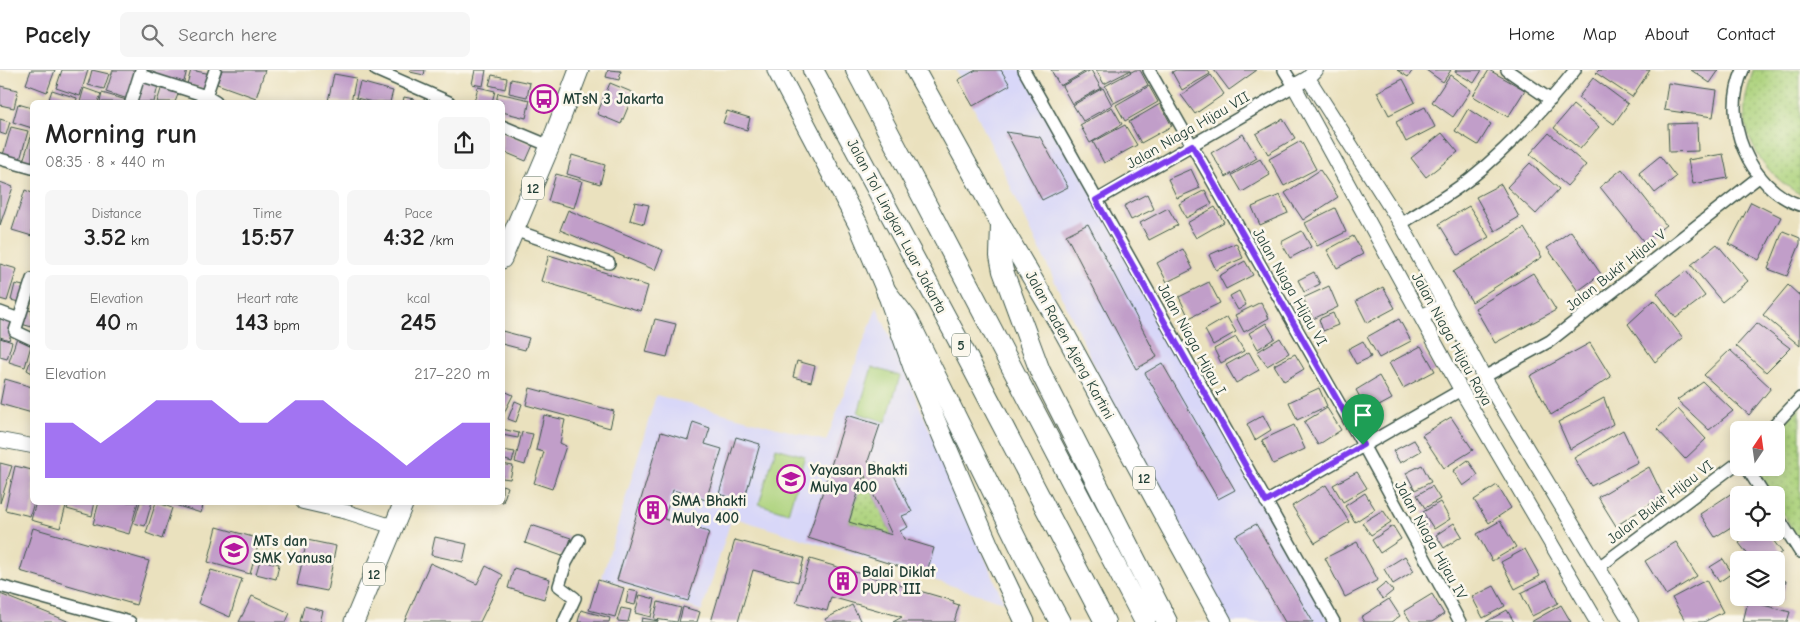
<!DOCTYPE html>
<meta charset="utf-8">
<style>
:root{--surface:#fff;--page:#f6f6f6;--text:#222;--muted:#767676;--line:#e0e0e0;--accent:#7c3aed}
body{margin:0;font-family:"Comic Neue",sans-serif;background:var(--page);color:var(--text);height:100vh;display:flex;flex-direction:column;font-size:19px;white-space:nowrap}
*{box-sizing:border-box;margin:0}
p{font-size:16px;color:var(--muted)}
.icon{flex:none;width:28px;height:28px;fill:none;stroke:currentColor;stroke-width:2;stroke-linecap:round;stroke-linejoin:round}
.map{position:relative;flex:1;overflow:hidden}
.details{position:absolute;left:30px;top:30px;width:475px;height:405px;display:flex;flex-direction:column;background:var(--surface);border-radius:8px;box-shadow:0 2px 12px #0003}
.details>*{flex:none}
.needle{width:32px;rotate:13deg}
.controls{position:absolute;left:1730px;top:351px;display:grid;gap:10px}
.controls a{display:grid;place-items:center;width:55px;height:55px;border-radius:8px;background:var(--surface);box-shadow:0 2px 12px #0003;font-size:25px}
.pin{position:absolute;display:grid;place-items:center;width:42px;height:42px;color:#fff;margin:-51px -21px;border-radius:50% 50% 50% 0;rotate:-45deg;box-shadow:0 0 5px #0007}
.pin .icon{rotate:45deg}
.round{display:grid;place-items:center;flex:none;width:52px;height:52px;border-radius:8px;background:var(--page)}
.headline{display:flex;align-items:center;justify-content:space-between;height:85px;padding:0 15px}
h1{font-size:28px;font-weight:700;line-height:38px}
.stats{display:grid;grid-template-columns:repeat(3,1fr);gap:8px;height:85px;padding:5px 15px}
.stats div{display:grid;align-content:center;border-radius:8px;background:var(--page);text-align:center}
.stats b{font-size:25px;font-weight:700}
.stats small{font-size:14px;font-weight:400}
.stats p{font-size:14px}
.chart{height:140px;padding:10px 15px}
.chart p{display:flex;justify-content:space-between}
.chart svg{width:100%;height:90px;margin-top:5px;fill:var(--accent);opacity:.7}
header{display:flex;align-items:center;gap:30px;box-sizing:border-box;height:70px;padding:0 25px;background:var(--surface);border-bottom:1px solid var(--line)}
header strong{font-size:24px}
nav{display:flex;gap:28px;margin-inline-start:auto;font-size:18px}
.search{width:350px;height:45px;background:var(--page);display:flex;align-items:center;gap:12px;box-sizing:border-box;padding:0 18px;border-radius:8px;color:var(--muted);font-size:19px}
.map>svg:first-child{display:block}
.built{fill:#d8d7f8}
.green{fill:url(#green-dots);stroke:#668858}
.pitch{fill:#acd27c;stroke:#668858}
.building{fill:#c19ec9;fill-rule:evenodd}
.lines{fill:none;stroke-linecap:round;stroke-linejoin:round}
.minor-casing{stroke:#3d5649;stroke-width:14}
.tertiary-casing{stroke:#3d5649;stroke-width:16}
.trunk-casing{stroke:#3d5649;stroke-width:21}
.motorway-casing{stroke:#3d5649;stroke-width:22}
.minor{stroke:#fff;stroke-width:11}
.tertiary{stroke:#fff;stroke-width:14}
.trunk{stroke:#fff;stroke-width:19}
.motorway{stroke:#fff;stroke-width:20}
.route-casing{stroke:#fff;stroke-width:10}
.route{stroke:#7c3aed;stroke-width:6}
.labels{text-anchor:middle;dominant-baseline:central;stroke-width:5;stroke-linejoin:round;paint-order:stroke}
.shield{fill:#fbf7ec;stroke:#61756b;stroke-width:1}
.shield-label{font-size:14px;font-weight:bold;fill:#1f3d34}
.poi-label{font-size:15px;font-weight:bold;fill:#1f3d34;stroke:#fbf7ec;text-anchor:start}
.street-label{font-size:15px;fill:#1f3d34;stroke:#fbf7ec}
</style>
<header>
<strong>Pacely</strong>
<div class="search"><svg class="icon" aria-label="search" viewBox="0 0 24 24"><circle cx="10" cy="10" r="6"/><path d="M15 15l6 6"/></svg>Search here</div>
<nav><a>Home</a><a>Map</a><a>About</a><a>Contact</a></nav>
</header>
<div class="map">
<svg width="1800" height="552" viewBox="0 0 1800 552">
<defs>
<pattern id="green-dots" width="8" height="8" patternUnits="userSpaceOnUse" patternTransform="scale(1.25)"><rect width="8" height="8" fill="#acd27c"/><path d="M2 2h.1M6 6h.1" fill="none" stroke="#8bac66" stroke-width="1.8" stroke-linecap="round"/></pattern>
</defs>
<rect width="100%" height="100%" fill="#fbf7ec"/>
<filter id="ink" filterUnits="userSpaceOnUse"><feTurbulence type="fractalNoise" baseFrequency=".02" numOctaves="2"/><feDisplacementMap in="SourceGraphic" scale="10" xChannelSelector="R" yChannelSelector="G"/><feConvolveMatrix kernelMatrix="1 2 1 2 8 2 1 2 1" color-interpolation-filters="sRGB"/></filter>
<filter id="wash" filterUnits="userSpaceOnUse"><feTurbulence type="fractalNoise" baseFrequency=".0096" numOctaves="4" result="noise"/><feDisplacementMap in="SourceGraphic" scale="20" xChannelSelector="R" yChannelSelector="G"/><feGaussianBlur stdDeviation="1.12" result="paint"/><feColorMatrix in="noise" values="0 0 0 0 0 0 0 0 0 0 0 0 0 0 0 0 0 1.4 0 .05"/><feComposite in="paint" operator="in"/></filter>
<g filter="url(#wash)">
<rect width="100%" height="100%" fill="#eae1be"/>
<path class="built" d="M956,0H1024L1330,552H1214Z
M877,237L1004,532L732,447L702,541L602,508L656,325L826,371Z"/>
<path class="green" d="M1753,0H1800V124C1766,106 1738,67 1746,26C1748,17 1751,9 1753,0Z
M1800,338V472L1776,432V425H1772L1756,398H1776V361Z
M864,404L892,465L849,452Z"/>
<path class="pitch" d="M872,297L900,306L886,352L858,343Z
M776,378L805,386L788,443L759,434Z"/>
<g id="blocks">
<path class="building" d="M31,0H55L47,22L26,14Z
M62,0H88L80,26L56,18Z
M92,0L109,4L104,19L88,15Z
M113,0H135L128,29L106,22Z
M143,0H187L183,15Z
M191,0L211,4L206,20L187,14Z
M222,0H265L256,28L217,14Z
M411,0H425L424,5L410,2Z
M475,0H486L483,16L472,14Z
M608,0L621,1L619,10L606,7Z
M976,0H1001L1010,15L973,36L958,10Z
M1051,0H1088L1060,16Z
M1091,0L1101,18L1072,34L1062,16Z
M1096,0H1131L1104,14Z
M1135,0H1140L1148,15L1114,33L1105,16Z
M1176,0H1208L1210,4L1182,20L1172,2Z
M1214,0H1257L1229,20Z
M1397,0H1413L1408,7Z
M1426,0H1451L1443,12Z
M1456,0H1482L1474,13L1455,2Z
M1489,0L1525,20L1508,47L1473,26Z
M1599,0H1650L1632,27L1596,3Z
M1691,0H1719L1710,13Z
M334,4L356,8L351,32L328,31Z
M492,5L507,8L505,19L489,15Z
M1211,5L1224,24L1195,44L1181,25Z
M1450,5L1471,20L1453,47L1432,32Z
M140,7L159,12L154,32H133Z
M1593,8L1628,34L1614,54L1578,28Z
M511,9L530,13L527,27L509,23Z
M1403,9L1415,32L1389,45L1377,22Z
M360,12L393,21L390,32H372L356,28Z
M610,13L634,23L621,54L597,44Z
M1668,13L1717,20L1713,47L1664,40Z
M0,16L18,20L14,38L0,35Z
M162,16L179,22L175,32H157Z
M1149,16L1158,32L1125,51L1116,35Z
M478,17L495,21L492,32H474Z
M84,18L101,24L98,32H80Z
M1103,18L1112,35L1083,51L1073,35Z
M52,20L77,28L76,32H48Z
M102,23L130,31L129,32H100Z
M498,23L530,30L526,48L502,42V32H496Z
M404,27L414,29L413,32H403Z
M18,34L32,38V58L13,52Z
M1160,34L1172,56L1141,73L1129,52Z
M1573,35L1599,57L1580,79L1554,58Z
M1112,37L1122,54L1090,73L1080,55Z
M1425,37L1435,57L1406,72L1396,52Z
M1468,39L1491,54L1478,75L1455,61Z
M727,41L750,48L747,60L723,53Z
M0,49L10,52L6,65L0,63Z
M1283,49L1295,68L1268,84L1256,64Z
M1697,53L1698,81L1669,82L1668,54Z
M1125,55L1137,75L1104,93L1093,72Z
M11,57L28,61L20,90L3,85Z
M502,62L533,75L526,91L502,81Z
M1006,62L1040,67L1068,117L1042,130Z
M1442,63L1458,82L1426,107L1411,88Z
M1549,63L1586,95L1567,116L1530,84Z
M32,64V94L23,91Z
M1243,64L1257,88L1226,107L1211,83Z
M1301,71L1316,99L1284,116L1269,89Z
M1723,84L1728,108L1693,114L1688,90Z
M572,85L605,95L600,114L567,104Z
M1660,86L1676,107L1655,123L1639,103Z
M1260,89L1270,105L1242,122L1232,105Z
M1530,93L1559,119L1536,144L1507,117Z
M1191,99L1200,118L1177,128L1168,109Z
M1622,99L1666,155L1644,172L1600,117Z
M1320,100L1338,127L1303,150L1285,123Z
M556,104L582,111L574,138L548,131Z
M0,112L13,117L0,155Z
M1501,114L1519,147L1495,161L1476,127Z
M25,120L32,123V166L12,160Z
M1205,120L1212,134L1186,148L1179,134Z
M1147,124L1154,139L1131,150L1124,136Z
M1280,125L1288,143L1260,155L1252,137Z
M635,132L649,135L644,154L630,150Z
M1751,132L1781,147L1759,190L1729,174Z
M1469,136L1489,167L1458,185L1439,154Z
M1215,137L1224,152L1196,168L1187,153Z
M1168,138L1178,155L1149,170L1140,153Z
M1335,138L1346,162L1317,176L1305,153Z
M568,140L663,180L655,200L560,160Z
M1088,154L1157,287L1136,299L1066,165Z
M1524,158L1542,187L1472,232L1453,202Z
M1302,161L1311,177L1290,188L1281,172Z
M1571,161L1601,204L1578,221L1547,178Z
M1783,161L1800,168V174L1787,206L1768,199Z
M1353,166L1363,184L1337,198L1327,180Z
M1236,173L1243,188L1216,200L1209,185Z
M1717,174L1748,211L1722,232L1691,195Z
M1183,179L1193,199L1167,212L1157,193Z
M549,185L648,216L641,241L541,211Z
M1245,191L1253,205L1226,219L1219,206Z
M0,194L17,199L7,231L0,229Z
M1686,201L1705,226L1676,248L1657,223Z
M1314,202L1320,214L1304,222L1298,210Z
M1533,203L1556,240L1495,273L1475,238Z
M1209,212L1220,233L1189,248L1179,227Z
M15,214L27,217L23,233L11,230Z
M1788,215L1800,226V276L1763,245Z
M1329,216L1338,237L1313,249L1303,228Z
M1383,217L1395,238L1367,253L1356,231Z
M1239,221L1246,235L1238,240L1230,226Z
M1654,230L1683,268L1655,292L1628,254Z
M1261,232L1269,248L1244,262L1235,245Z
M25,239L32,241V257L21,254Z
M1333,243L1338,255L1323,261L1319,249Z
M0,245L15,250L9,270L0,267Z
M1227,247L1236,262L1213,275L1205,260Z
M655,249L676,254L667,287L646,282Z
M1399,249L1411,271L1379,288L1367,267Z
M1266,253L1275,268L1258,279L1249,263Z
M1757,253L1790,278L1766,302L1736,276Z
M502,261L529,268L525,280L502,274Z
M17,267L32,272L25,297L9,292Z
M1236,267L1244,281L1221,293L1214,279Z
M0,268L12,272L7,289L0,287Z
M1280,268L1289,283L1267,296L1257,282Z
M1363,271L1371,287L1356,294L1348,279Z
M1590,273L1611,307L1551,345L1530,306Z
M1421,276L1435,301L1403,318L1389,293Z
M1730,280L1771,318L1749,345L1704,305Z
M1249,282L1259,300L1236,313L1226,295Z
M1295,284L1304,299L1284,311L1274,295Z
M32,287V303L27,300Z
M797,291L815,296L811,312L793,307Z
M1162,293L1235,420L1218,429L1145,303Z
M1379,306L1392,329L1368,342L1356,320Z
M5,309L32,317V343L0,334Z
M1703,312L1733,341L1709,360L1677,330Z
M530,318L614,341L610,358L526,335Z
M1319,318L1327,336L1297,350L1289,332Z
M502,320L513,325L502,347Z
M1604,328L1613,354L1570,379L1558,352Z
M515,331L522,334L516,352L508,349Z
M1327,338L1341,360L1318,375L1304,352Z
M1678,339L1706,369L1685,389L1657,359Z
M544,345L565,350L560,373L566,376L552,419L534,413L544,382L536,380Z
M847,345L880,355L868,391L870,395L876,392L881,404L891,399L912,442L902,446L908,457L900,461L904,469L934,478L926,505L808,468ZM864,404L892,465L849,452Z
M1263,345L1271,360L1255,370L1247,354Z
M1451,347L1473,380L1444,398L1422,365Z
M693,352L710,358L705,374L722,379L706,430L673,420L664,449L709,462L688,531L617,510L661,362L688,370Z
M1294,355L1305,379L1273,394L1262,370Z
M502,359L519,363L518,368L502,365Z
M1623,360L1638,392L1591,416L1574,388Z
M522,362L533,364L525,395L515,392Z
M736,367L760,374L744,431L719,424Z
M1414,370L1421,381L1400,393L1393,381Z
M502,380L515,382L512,392L502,389Z
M1468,390L1478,405L1463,416L1453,401Z
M0,393L12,396L0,433Z
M502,394L513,396L510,409L502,408Z
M1422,395L1431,412L1415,420L1406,403Z
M15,396L32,400L34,432L30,446L5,440Z
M1649,397L1663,426L1616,456L1598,427Z
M1357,402L1367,418L1343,432L1333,415Z
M502,415L508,417L503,432H502Z
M1326,415L1349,452L1315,473L1292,436Z
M1497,415L1511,438L1489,453L1474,430Z
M1432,416L1440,429L1425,438L1417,425Z
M1738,419L1742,425H1739V452L1715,467L1700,444Z
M1365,423L1375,439L1355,452L1345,436Z
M36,432H67L60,458L31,450Z
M69,432H95L92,446L67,439Z
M99,432H138L129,464L93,454Z
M140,432H152L145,456L134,453Z
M156,432L172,438L162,469L146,463Z
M165,432H204L201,443Z
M1440,432L1450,449L1434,459L1423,442Z
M1383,440L1391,452L1371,465L1362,453Z
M1500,451L1516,477L1492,491L1477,464Z
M1454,453L1462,466L1444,478L1436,465Z
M1256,454L1313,552H1285L1235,466Z
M531,455L571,468L565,487L525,473Z
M1393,456L1401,469L1380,483L1372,470Z
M217,457L260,469L250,504L208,492Z
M33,458L149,491L136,535L20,501Z
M1752,462H1767L1782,482L1771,490H1752L1739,473Z
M435,467L467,474L463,492L431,485Z
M307,470L336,476L327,521L297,515Z
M735,470L804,488L798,512L753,500L738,552H711Z
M1357,472L1378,510L1345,527L1325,488Z
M1676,472L1697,506L1666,525L1645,491Z
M1525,479L1540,506L1515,519L1501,492Z
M1405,486L1414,501L1393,514L1384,499Z
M810,489L954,531L953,533L959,535L954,552H893L902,547L831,527L827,541L796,532Z
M1723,489L1732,503L1719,512L1710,497Z
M260,490L279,494L276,509L256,504Z
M430,493L477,514L486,496L503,505L480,552H404Z
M514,498L550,509L544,529L508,518Z
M211,500L242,509L230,547L198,533Z
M1776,509L1786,511L1782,531L1768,528H1776Z
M598,510L624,518L615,547L589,540Z
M1547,510L1558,533L1532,546L1521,523Z
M1706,510L1723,542L1704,552H1686L1672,528Z
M1386,513L1393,521L1383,529L1376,521Z
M1494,516L1505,536L1483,548L1472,527Z
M629,520L638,522L635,535L626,533Z
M0,524L70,552H0Z
M1432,524L1444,544L1432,552H1411L1404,541Z
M640,525L655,529L651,547L635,543Z
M252,526L290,543L286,552H239Z
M1389,529L1400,546L1391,552H1364L1361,547Z
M1748,531L1790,542L1787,552H1743Z
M658,532L681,538L677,552L654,549Z
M852,535L861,552H827L825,549Z
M1561,535L1571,552H1531Z
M304,536L323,541L320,552H300Z
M683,537L700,542L697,552H679Z
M621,538L631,540L628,552L617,551Z
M581,540L610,548L609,552H578Z
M1507,540L1514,552H1486Z
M642,548L658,551V552H641Z"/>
</g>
</g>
<g filter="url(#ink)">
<use href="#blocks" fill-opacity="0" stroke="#3d5649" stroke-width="1"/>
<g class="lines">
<defs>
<path id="minor" d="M376,0L449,32
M1024,0L1334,552
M1149,0L1363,375L1460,552
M1507,0L1551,30
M1743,0C1720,49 1749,118 1800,135
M140,5L206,26L216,32
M206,26L215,0
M131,32L141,0
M502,56L550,76
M0,89L32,98
M1097,130L1294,16L1284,0
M1401,154C1424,139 1450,125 1471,108C1510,77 1544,39 1575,0
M514,160L609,193
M32,209L15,261L32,269
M0,242L19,249
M1484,307L1550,271L1760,106
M1770,360L1800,328
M1747,398L1764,425
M1266,432L1461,320
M1776,444L1800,482
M1599,497L1739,392
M0,516L130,552
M564,552L575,528L559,516L566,493L579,470"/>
<path id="tertiary" d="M1316,0L1308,8L1294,16L1461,320L1597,552
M1308,8L1401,154L1484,307L1631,552
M1421,247L1444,235
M0,370L32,376
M303,432L347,442L394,457"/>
<path id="trunk" d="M777,0L858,154L887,223L914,300L989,476L1025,552
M915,0L1001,155L1065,264L1222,552
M502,189L550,76L579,0
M354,552L404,432"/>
<path id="motorway" d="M813,0L957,268L1105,552
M856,0L1145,552
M1001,155L1000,186L1003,201L1040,301L1167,552
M887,223L908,250L1027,491L1060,552"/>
</defs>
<use href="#minor" class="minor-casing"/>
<use href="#tertiary" class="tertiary-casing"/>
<use href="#trunk" class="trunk-casing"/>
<use href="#motorway" class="motorway-casing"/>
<use href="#minor" class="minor"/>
<use href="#tertiary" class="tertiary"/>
<use href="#trunk" class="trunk"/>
<use href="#motorway" class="motorway"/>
</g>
</g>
<g class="lines" filter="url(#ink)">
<defs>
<path id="route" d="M1192,75L1363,375L1266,432L1096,130Z"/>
</defs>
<use href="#route" class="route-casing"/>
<use href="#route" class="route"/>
</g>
<defs>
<symbol id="bus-ring" viewBox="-11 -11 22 22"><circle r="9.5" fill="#fbf7ec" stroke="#b5179e" stroke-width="1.5"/><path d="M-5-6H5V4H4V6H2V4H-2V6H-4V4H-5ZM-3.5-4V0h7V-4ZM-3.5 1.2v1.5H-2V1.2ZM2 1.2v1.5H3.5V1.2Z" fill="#b5179e"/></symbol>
<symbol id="school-ring" viewBox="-11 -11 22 22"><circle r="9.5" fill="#fbf7ec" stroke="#b5179e" stroke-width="1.5"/><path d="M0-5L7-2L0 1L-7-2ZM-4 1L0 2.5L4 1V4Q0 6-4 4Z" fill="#b5179e"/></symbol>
<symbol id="building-ring" viewBox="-11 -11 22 22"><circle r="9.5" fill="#fbf7ec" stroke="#b5179e" stroke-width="1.5"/><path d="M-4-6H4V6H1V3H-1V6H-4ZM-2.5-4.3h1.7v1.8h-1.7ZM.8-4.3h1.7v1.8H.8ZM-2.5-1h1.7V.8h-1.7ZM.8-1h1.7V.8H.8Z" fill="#b5179e"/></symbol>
</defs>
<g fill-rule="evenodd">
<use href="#bus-ring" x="528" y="13" width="32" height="32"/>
<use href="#school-ring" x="775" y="393" width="32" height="32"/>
<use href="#building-ring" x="637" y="424" width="32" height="32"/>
<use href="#school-ring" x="218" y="464" width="32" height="32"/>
<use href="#building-ring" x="827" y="495" width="32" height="32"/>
</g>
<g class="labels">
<g class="shield">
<rect x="522" y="106.5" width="22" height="23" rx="4"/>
<rect x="952" y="263.5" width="18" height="23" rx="4"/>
<rect x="1133" y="396.5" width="22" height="23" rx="4"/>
<rect x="363" y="492.5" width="22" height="23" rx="4"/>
</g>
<g class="shield-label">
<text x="533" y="118">12</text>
<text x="961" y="275">5</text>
<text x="1144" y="408">12</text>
<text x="374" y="504">12</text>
</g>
<g class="poi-label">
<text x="563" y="29">MTsN 3 Jakarta</text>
<text x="810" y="400">Yayasan Bhakti<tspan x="810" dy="17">Mulya 400</tspan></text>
<text x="672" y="431">SMA Bhakti<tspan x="672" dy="17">Mulya 400</tspan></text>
<text x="253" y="471">MTs dan<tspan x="253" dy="17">SMK Yanusa</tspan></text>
<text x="862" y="502">Balai Diklat<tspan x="862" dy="17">PUPR III</tspan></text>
</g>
<g class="street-label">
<text transform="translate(1188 60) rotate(-30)">Jalan Niaga Hijau VII</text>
<text transform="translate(897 156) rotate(62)">Jalan Tol Lingkar Luar Jakarta</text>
<text transform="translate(1616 200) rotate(-38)">Jalan Bukit Hijau V</text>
<text transform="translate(1290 217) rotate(60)">Jalan Niaga Hijau VI</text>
<text transform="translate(1192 269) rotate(61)">Jalan Niaga Hijau I</text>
<text transform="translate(1452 269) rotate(61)">Jalan Niaga Hijau Raya</text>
<text transform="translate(1070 275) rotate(61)">Jalan Raden Ajeng Kartini</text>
<text transform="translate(1660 432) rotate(-37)">Jalan Bukit Hijau VI</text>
<text transform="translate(1431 470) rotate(61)">Jalan Niaga Hijau IV</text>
</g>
</g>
</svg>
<div class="controls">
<a><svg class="needle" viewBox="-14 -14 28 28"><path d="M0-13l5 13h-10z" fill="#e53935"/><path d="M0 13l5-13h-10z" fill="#767676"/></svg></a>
<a><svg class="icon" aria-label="locate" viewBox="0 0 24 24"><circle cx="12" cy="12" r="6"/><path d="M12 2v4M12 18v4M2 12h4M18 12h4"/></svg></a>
<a><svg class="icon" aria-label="layers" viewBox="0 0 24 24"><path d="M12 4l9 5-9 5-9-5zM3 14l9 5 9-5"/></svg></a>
</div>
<div class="pin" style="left:1363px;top:375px;background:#1e9e55"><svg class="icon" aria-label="arrive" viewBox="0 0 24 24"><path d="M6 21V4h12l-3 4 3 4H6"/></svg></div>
<section class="details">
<div class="headline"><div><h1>Morning run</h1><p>08:35 · 8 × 440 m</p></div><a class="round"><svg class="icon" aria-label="share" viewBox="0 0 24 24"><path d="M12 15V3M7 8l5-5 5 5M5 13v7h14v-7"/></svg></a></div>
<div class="stats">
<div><p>Distance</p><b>3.52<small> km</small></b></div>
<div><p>Time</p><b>15:57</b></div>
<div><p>Pace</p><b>4:32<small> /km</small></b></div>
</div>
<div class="stats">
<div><p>Elevation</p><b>40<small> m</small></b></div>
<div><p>Heart rate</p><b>143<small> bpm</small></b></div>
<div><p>kcal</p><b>245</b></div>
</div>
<div class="chart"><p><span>Elevation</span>217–220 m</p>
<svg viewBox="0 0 160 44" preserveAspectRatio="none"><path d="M0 44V17L10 17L20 27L30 17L40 6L50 6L60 6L70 17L80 17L90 6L100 6L110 17L120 27L130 38L140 27L150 17L160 17V44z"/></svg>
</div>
</section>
</div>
